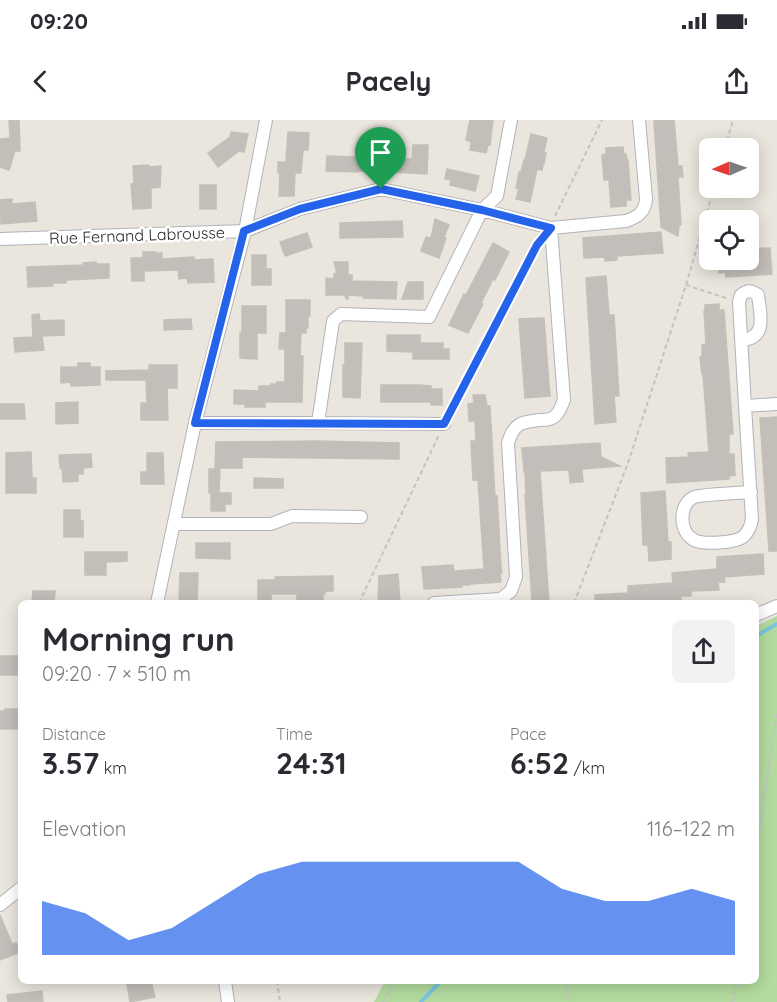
<!DOCTYPE html>
<meta charset="utf-8">
<style>
:root{--surface:#fff;--page:#f2f2f3;--text:#2b2b33;--muted:#7c7c81;--accent:#2563eb}
body{margin:0;font-family:Quicksand,sans-serif;background:var(--page);color:var(--text);height:100vh;display:flex;flex-direction:column;font-size:22px;white-space:nowrap}
*{box-sizing:border-box;margin:0}
p{font-size:20px;color:var(--muted)}
.icon{flex:none;width:33px;height:33px;fill:none;stroke:currentColor;stroke-width:2;stroke-linecap:round;stroke-linejoin:round}
.map{position:relative;flex:1;overflow:hidden}
.sheet{position:absolute;left:18px;top:480px;width:741px;height:384px;display:flex;flex-direction:column;background:var(--surface);border-radius:9px;box-shadow:0 3px 15px #0003}
.sheet>*{flex:none}
.needle{width:39px;rotate:268deg}
.buttons{position:absolute;left:699px;top:18px;display:grid;gap:12px}
.buttons a{display:grid;place-items:center;width:60px;height:60px;border-radius:9px;background:var(--surface);box-shadow:0 3px 15px #0003;font-size:30px}
.pin{position:absolute;display:grid;place-items:center;width:51px;height:51px;color:#fff;margin:-62px -26px;border-radius:50% 50% 50% 0;rotate:-45deg;box-shadow:0 0 6px #0007}
.pin .icon{rotate:45deg}
.round{display:grid;place-items:center;flex:none;width:63px;height:63px;border-radius:9px;background:var(--page)}
.summary{display:flex;align-items:center;justify-content:space-between;height:102px;padding:0 24px}
h1{font-size:33px;font-weight:700;line-height:45px}
.figures{display:grid;grid-template-columns:repeat(3,1fr);gap:9px;height:102px;padding:6px 24px}
.figures div{display:grid;align-content:center}
.figures b{font-size:30px;font-weight:700}
.figures small{font-size:16px;font-weight:400}
.figures p{font-size:16px}
.chart{height:168px;padding:12px 24px}
.chart p{display:flex;justify-content:space-between}
.chart svg{width:100%;height:108px;margin-top:6px;fill:var(--accent);opacity:.7}
.status{display:flex;justify-content:space-between;align-items:center;height:42px;padding:0 30px;background:var(--surface);direction:ltr}
.status svg{height:16px;fill:currentColor}
header{display:flex;justify-content:space-between;align-items:center;height:78px;padding:0 24px;background:var(--surface);font-size:27px;font-weight:700}
.map>svg:first-child{display:block}
.green{fill:#b3db9f}
.lines{fill:none;stroke-linecap:round;stroke-linejoin:round}
.stream{stroke:#7bc5e1;stroke-width:4}
.building{fill:#c3beba;stroke:#c5c0b7;stroke-width:1.5}
.minor-casing{stroke:#b1b3bc;stroke-width:14}
.path{stroke:#c3c3c3;stroke-width:2;stroke-dasharray:4.5 3;stroke-linecap:butt}
.minor{stroke:#fff;stroke-width:12}
.route-casing{stroke:#fff;stroke-width:12}
.route{stroke:#2563eb;stroke-width:8}
.labels{text-anchor:middle;dominant-baseline:central;stroke-width:5;stroke-linejoin:round;paint-order:stroke}
.street-label{font-size:16px;fill:#2a2a2a;stroke:#fff}
</style>
<div class="status"><b>09:20</b><svg viewBox="0 0 49 12"><path d="M0 12V9h3v3zM5 12V6h3v6zM10 12V3h3v9zM15 12V0h3v12zM26 1h20v11H26zM47 4h2v5h-2z"/></svg></div>
<header><svg class="icon" aria-label="back" viewBox="0 0 24 24"><path d="M15 5l-7 7 7 7"/></svg>Pacely<svg class="icon" aria-label="share" viewBox="0 0 24 24"><path d="M12 15V3M7 8l5-5 5 5M5 13v7h14v-7"/></svg></header>
<div class="map">
<svg width="777" height="882" viewBox="0 0 777 882">
<rect width="100%" height="100%" fill="#eae5dd"/>
<path class="green" d="M777,496V882H374L385,861H756V506Z"/>
<g class="lines">
<path class="stream" d="M756,516L777,504
M421,882L441,861"/>
</g>
<path class="building" d="M9,0H19L20,31H15L9,50L0,47V19L10,18Z
M470,0H493L490,25H488L486,33L470,30L471,22L466,20Z
M674,0L678,46H682L683,57H678L681,105H679L678,116L661,107L654,1Z
M231,12L248,14L244,32L239,31L218,47L208,33L230,17Z
M288,12L309,13L308,30H303L301,53H295L294,76H279L280,53H278V42H286Z
M531,14L547,18L544,32L546,33L544,44H543L542,50L537,49L530,82L516,79L519,68H516L519,52H521L524,40H525Z
M413,25H428L427,54L376,51H358V52L326,51L327,36L412,39Z
M623,27L624,34H626L627,40H628L631,80H626V86L611,87L609,60H604L602,35L606,34V28Z
M148,45L150,47L161,46L160,67L151,68V88L133,89L131,64H134L133,46Z
M447,49L479,56L475,71L450,65L451,60L445,59Z
M200,65H216V89H200Z
M12,79V84L35,82L37,101L1,104L0,80Z
M435,99L449,105L444,117L446,118L439,138L421,131L426,117L431,118Z
M402,101L403,117L340,118V103Z
M661,112L663,133L617,136V140L605,141V137L584,138L583,118Z
M307,113L312,127L285,136L280,122Z
M493,123L509,132L495,160L493,159L481,183L483,184L468,213L449,205L464,174L466,175Z
M770,128L772,154L726,157L725,152L719,153V140H748V129Z
M143,132H156V133H162V139L194,137V140L213,139L214,162L188,163L187,158L179,159L178,150L144,151V161H132L131,138H143Z
M252,135H266V149H271V165H252Z
M96,142V144H109V158L66,160V163H53V166L28,167L27,147L83,145V143Z
M334,142H348V155H352V161L397,162L396,179L363,178V176L348,175V179H346L345,175H326V158L334,159V154L337,153Z
M606,156L609,195H614L619,276H614L616,302L595,304L586,158Z
M408,162H423V179H402Z
M286,180H310V196H308V208H306V213H301L300,236H303L302,282H265V287H245V284H234V270L259,271V266H271V264H277V262H285V229H279L280,213H286Z
M719,184V190H724L733,314H729V334H734L735,355L729,356V359L667,363L666,338L689,337L688,333L709,332L703,254H702L700,237H702V225L706,224L704,191H705V185Z
M242,186H266V213H257V239L240,238V213H242Z
M39,194L40,201L64,200V215L42,216L44,230L15,232L14,218L33,217L32,195Z
M544,198L550,276L525,278L519,199Z
M191,199L192,209L164,210V200Z
M387,215H420V223H443V229H449V239H413V232L387,231Z
M345,223H362L360,278L343,277V245H345Z
M78,243H90V247H100V265L71,266V262L61,263V247H78Z
M149,245H177V268H167L168,300H141V283H147L146,260H106V251L149,250Z
M381,265H419L431,266V269H442V285H431V282H381Z
M473,275H485L487,286H490L495,377L497,376L501,446L502,453H500L501,462L470,464V465H462V467L424,469L422,447L453,445L454,451L484,449L478,360H473L471,321H476L475,301H469L468,284L474,283Z
M78,282V303L56,304V283Z
M0,284H24L25,299H0Z
M777,297V431H769L760,298Z
M318,321L399,323V339L242,337V348H215L216,322Z
M600,323L601,337L620,346L582,349L583,362H576L570,363L569,350L540,351L549,483H532L525,375H526L525,352H524L522,328Z
M31,332L32,358H36V373H6V333Z
M147,333H163L164,364H141V352H147Z
M91,334L92,347L83,348V354H78V361L63,362L62,348H60L59,335Z
M209,349H220L219,373H231V384H225V391H211V373H209Z
M254,358L283,359V368H254Z
M665,371L668,422H671V439L649,441L648,425H643L641,373Z
M64,390H80V401H83V417H64Z
M196,423H230V439L196,438Z
M85,432H127V441L106,442V455H85Z
M763,434L764,454L724,457L725,462H718L719,470L691,471V476H681V480L674,481V483H595V475L628,473V466L673,463L672,453L717,449V437Z
M180,453H198L197,483H179Z
M398,454L400,483H378L379,456Z
M333,456V471H325V474H323V481H321V483H297V474H271V483H258V460H275V457Z
M33,471H55L54,483H32Z
M0,536H21V555H0Z
M5,589H21V609H0V591H5Z
M0,795L12,824L16,823L20,832L0,840Z
M142,861H151L155,877L130,882L127,864Z
M42,871L43,882H8L7,875Z"/>
<g class="lines">
<defs>
<path id="minor" d="M0,119L245,111L300,89L381,69L482,90L551,108
M742,220C768,218 760,193 758,175C751,170 747,170 741,175L739,182L745,286
M195,303H318L333,201L341,194L429,197L482,90L497,76L511,0
M318,303L444,304
M751,372C740,373 702,374 694,377C678,385 679,412 694,420C703,425 737,423 744,416C749,411 751,405 752,399L745,286L777,284
M174,404H271L292,396L361,397
M157,483L195,303L245,111L266,0
M434,483L501,479L511,471L516,457L508,323C514,303 521,302 540,300C546,300 550,300 554,297C560,293 561,286 564,280L551,108L626,101C638,97 645,92 646,79L639,0
M756,495L777,486
M0,785L21,768
M225,861L228,882"/>
</defs>
<use href="#minor" class="minor-casing"/>
<path class="path" d="M725,28L733,0
M555,96L602,0
M686,165L726,178
M450,294L539,124
M359,483L439,315
M574,483L628,343L686,165L714,68
M756,732L777,593
M277,861L280,882
M565,861L569,882
M383,882L394,861
M732,882L737,861"/>
<use href="#minor" class="minor"/>
</g>
<g class="lines">
<defs>
<path id="route" d="M381,69L482,90L551,108L537,125L444,304L195,303L244,111L300,89Z"/>
</defs>
<use href="#route" class="route-casing"/>
<use href="#route" class="route"/>
</g>
<g class="labels">
<g class="street-label">
<text transform="translate(137 115) rotate(-2)">Rue Fernand Labrousse</text>
</g>
</g>
</svg>
<div class="buttons">
<a><svg class="needle" viewBox="-14 -14 28 28"><path d="M0-13l5 13h-10z" fill="#e53935"/><path d="M0 13l5-13h-10z" fill="#7c7c81"/></svg></a>
<a><svg class="icon" aria-label="locate" viewBox="0 0 24 24"><circle cx="12" cy="12" r="6"/><path d="M12 2v4M12 18v4M2 12h4M18 12h4"/></svg></a>
</div>
<div class="pin" style="left:381px;top:69px;background:#1e9e55"><svg class="icon" aria-label="arrive" viewBox="0 0 24 24"><path d="M6 21V4h12l-3 4 3 4H6"/></svg></div>
<section class="sheet">
<div class="summary"><div><h1>Morning run</h1><p>09:20 · 7 × 510 m</p></div><a class="round"><svg class="icon" aria-label="share" viewBox="0 0 24 24"><path d="M12 15V3M7 8l5-5 5 5M5 13v7h14v-7"/></svg></a></div>
<div class="figures">
<div><p>Distance</p><b>3.57<small> km</small></b></div>
<div><p>Time</p><b>24:31</b></div>
<div><p>Pace</p><b>6:52<small> /km</small></b></div>
</div>
<div class="chart"><p><span>Elevation</span>116–122 m</p>
<svg viewBox="0 0 160 44" preserveAspectRatio="none"><path d="M0 44V22L10 27L20 38L30 33L40 22L50 11L60 6L70 6L80 6L90 6L100 6L110 6L120 17L130 22L140 22L150 17L160 22V44z"/></svg>
</div>
</section>
</div>
